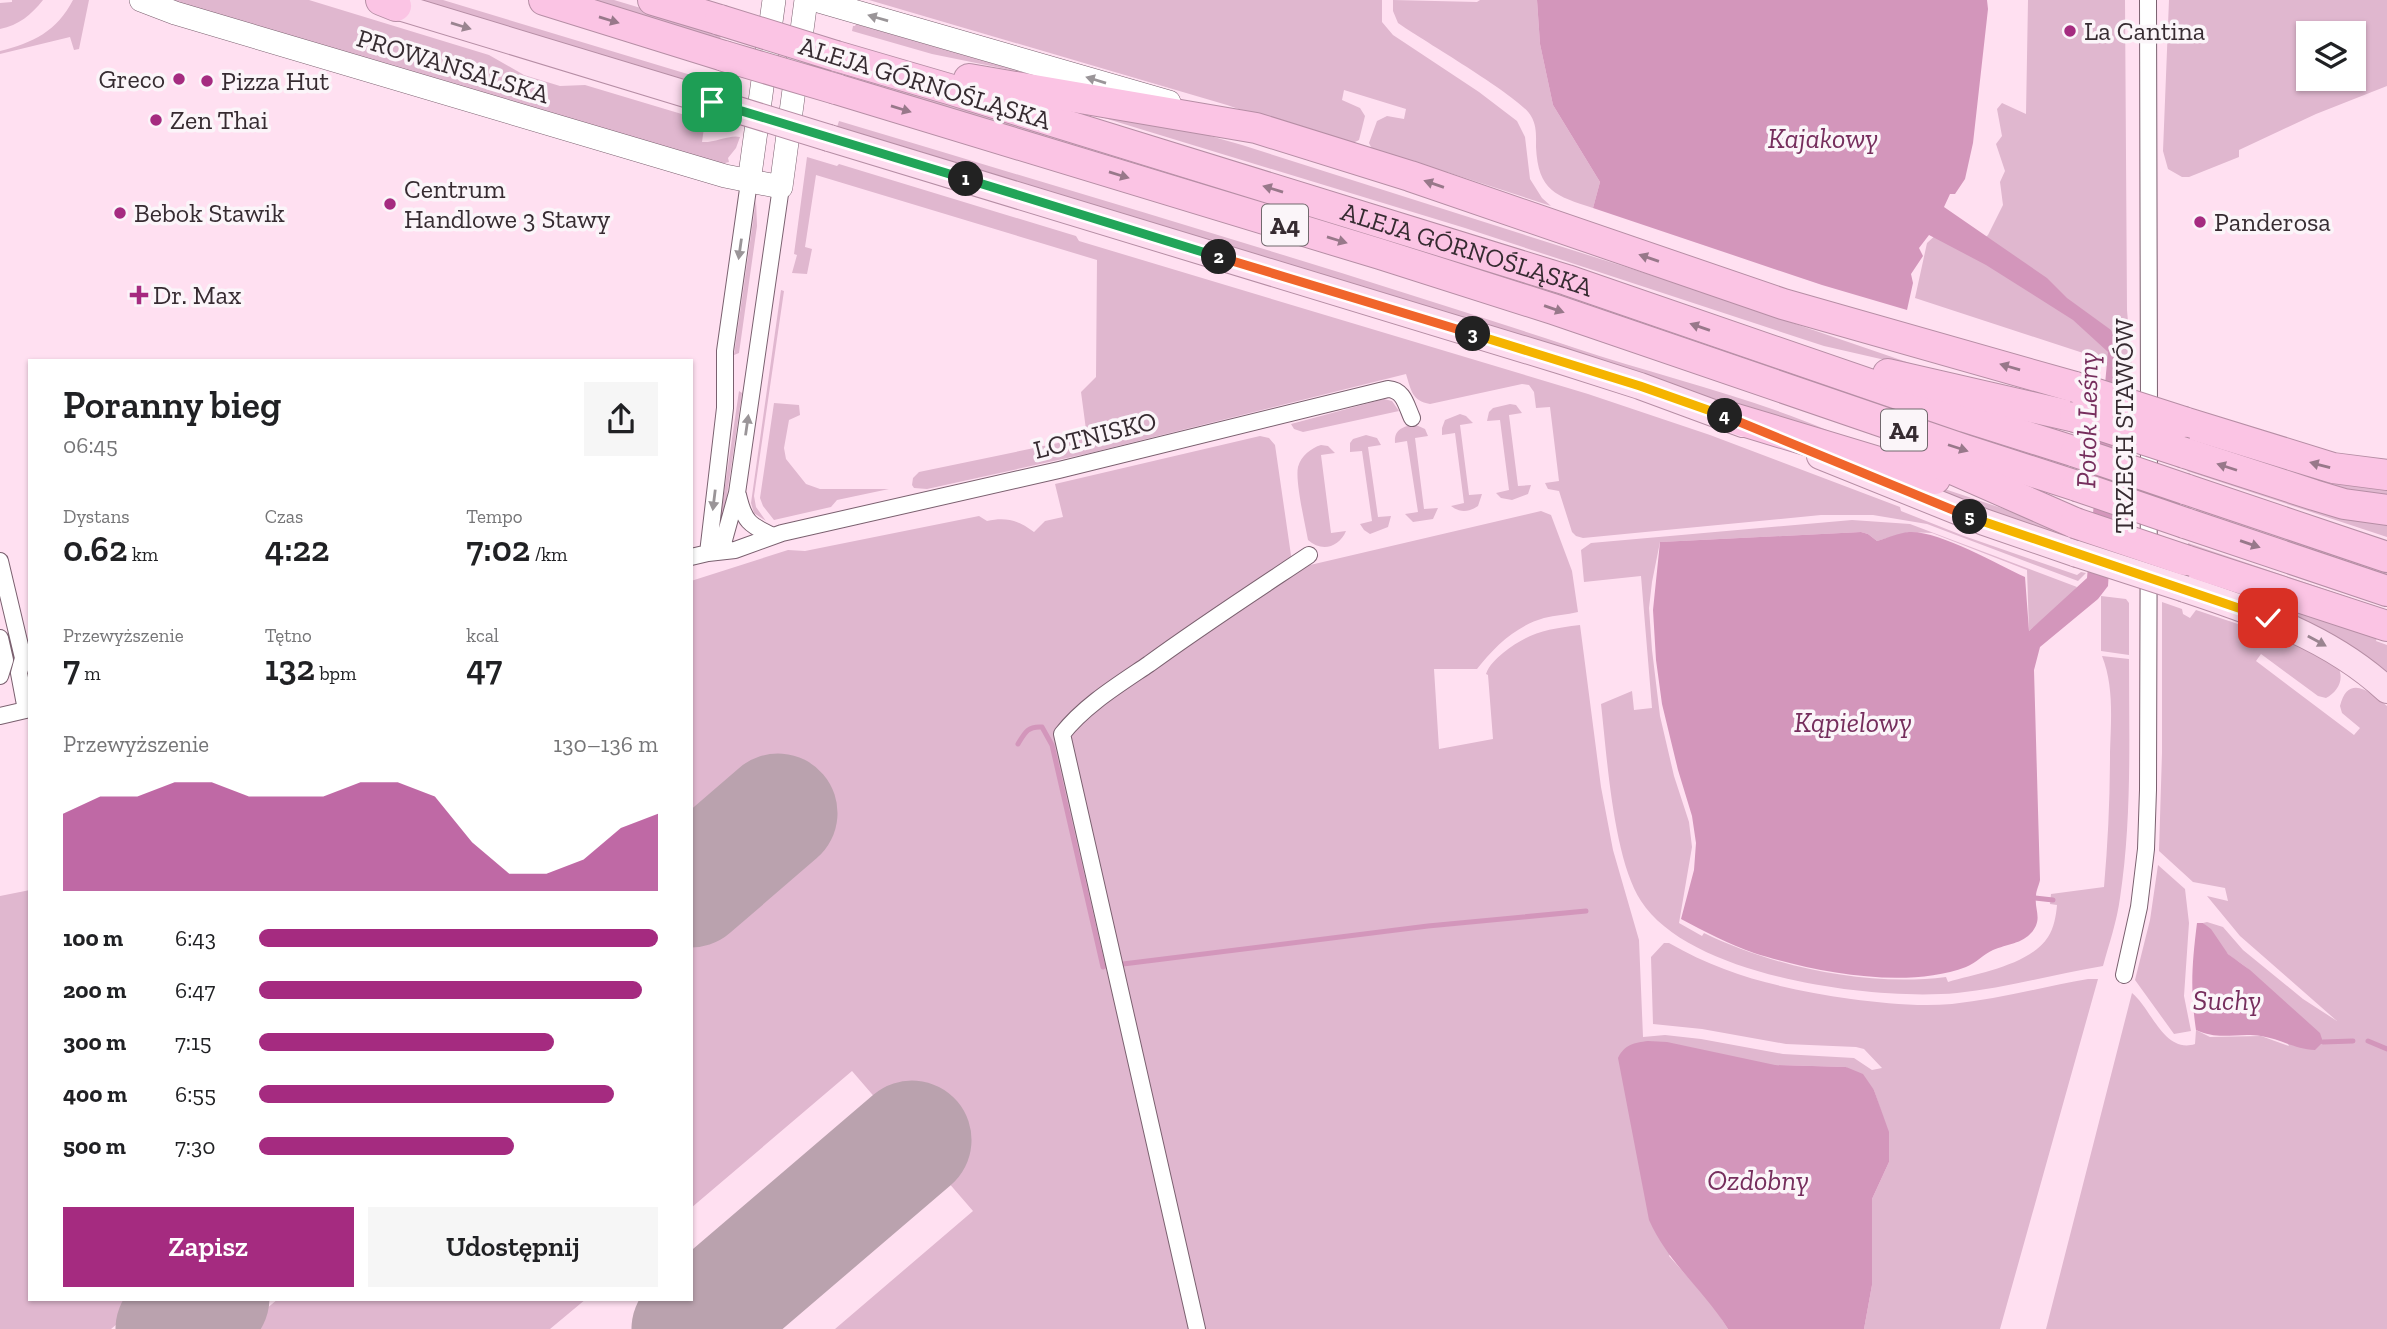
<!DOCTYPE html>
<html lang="pl">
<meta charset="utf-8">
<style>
:root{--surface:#fff;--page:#f6f6f6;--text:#202124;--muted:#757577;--accent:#a52b80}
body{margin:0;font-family:"Zilla Slab",serif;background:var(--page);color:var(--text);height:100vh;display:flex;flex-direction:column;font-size:26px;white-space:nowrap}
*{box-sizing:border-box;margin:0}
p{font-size:23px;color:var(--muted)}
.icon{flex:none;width:38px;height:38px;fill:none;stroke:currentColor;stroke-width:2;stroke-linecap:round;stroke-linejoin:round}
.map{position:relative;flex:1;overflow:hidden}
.drawer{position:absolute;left:28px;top:359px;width:665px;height:942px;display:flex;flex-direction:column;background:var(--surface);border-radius:0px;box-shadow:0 2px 5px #0004}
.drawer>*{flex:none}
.tools{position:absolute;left:2296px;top:21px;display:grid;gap:14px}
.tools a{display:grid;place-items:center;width:70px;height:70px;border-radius:0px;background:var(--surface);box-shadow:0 2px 5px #0004;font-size:35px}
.pin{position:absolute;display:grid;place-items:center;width:60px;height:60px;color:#fff;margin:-30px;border-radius:14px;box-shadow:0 4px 10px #0006}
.km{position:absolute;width:35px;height:35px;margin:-18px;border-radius:50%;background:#222;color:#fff;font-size:19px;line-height:35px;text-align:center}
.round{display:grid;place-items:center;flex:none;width:74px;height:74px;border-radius:0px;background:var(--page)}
.head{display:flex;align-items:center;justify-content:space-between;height:119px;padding:0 35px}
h1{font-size:38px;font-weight:600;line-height:52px}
.stats{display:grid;grid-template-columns:repeat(3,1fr);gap:10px;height:119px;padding:7px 35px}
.stats div{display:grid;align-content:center}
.stats b{font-size:35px;font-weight:600}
.stats small{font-size:19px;font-weight:400}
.stats p{font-size:19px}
.chart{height:196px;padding:14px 35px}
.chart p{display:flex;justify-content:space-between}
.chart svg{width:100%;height:126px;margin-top:7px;fill:var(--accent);opacity:.7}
.action{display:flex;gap:14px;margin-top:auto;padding:14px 35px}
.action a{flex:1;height:80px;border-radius:0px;background:var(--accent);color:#fff;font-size:28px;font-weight:600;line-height:80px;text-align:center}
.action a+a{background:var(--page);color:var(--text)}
ul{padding:0 35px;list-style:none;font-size:23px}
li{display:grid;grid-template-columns:112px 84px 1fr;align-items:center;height:52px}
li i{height:18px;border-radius:9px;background:var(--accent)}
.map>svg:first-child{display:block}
.green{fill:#e0b7cf;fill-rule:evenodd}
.water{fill:#d396bb}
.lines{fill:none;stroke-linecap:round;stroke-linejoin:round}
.stream{stroke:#d396bb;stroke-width:5}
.runway{stroke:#baa2ae;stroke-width:119}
.street-casing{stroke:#7a606f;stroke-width:18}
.secondary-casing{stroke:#7a606f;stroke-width:24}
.primary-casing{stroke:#b68ea5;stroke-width:28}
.highway-casing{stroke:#b68ea5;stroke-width:32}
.street{stroke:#fff;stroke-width:16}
.secondary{stroke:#fff;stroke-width:23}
.primary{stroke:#fddcef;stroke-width:26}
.highway{stroke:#fbc4e4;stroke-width:30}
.primary-bridge-casing{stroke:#b68ea5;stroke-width:28;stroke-linecap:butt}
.highway-bridge-casing{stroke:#b68ea5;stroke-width:32;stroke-linecap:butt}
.primary-bridge{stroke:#fddcef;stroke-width:26}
.highway-bridge{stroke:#fbc4e4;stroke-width:30}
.oneway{fill:#9a9598}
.oneway2{fill:#98788a}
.oneway3{fill:#9a8490}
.split-1-casing{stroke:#fff;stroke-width:14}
.split-2-casing{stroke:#fff;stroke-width:14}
.split-3-casing{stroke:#fff;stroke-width:14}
.split-4-casing{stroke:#fff;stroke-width:14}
.split-5-casing{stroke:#fff;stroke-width:14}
.split-6-casing{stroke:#fff;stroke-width:14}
.split-1{stroke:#22a559;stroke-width:9}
.split-2{stroke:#22a559;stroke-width:9}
.split-3{stroke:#f0652b;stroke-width:9}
.split-4{stroke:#f5b400;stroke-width:9}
.split-5{stroke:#f0652b;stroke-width:9}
.split-6{stroke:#f5b400;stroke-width:9}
.poi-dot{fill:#a52b80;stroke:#fbf5f9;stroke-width:2.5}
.labels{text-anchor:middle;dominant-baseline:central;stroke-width:7;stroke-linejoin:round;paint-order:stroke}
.shield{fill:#fbf5f9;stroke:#71686d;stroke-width:2}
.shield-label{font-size:24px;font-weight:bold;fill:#362b31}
.poi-label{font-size:26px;fill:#362b31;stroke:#fbf5f9;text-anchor:start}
.street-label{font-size:26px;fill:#362b31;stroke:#fbf5f9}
.water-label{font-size:28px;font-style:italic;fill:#762e5d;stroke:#fbf5f9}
</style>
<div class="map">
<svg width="2387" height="1329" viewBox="0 0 2387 1329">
<rect width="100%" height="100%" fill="#ffe0f1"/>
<path class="green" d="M12,0H43C31,15 19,25 0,29V3L12,2Z
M73,0H89L79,49L74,50L70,37L0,54V51C33,43 57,31 73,0Z
M168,0H309L489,55L524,75L560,86L585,85L705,121L702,142C714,143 731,134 740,137L736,148L728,158L729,162L721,164Z
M411,0H443L714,82L710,91Z
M579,0H614L721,32L720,43Z
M869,0H1382V22L1393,35L1479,92L1517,121L1525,137L1530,179L1542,198L1551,206L1447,172L1445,178L1375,155L1369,143L1377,121L1387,116L1404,119L1406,109L1344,90L1342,100L1360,108L1365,116L1359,140L1347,146L1227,105Z
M1393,0L1477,2L1480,0H1537L1540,44L1553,105L1600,182L1593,208C1556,196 1538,191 1536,147C1536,136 1537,126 1531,116C1522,98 1422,40 1398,23L1393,11Z
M2028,0H2125L2127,310L2132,369L1915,298L1927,243L1939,232L1969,252L1988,235L2003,205L2000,182L2005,171L1996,144L2002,136L1997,109L2002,103L2026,114Z
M2169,0H2387V86L2316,114L2239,150V157L2189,177H2182L2168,169L2163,151ZM2354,33V79H2308V33Z
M856,24L1030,74L932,54L852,31L853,26H855Z
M847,71L1415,244L2067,464L2066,471L846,80Z
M1065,106L1196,132L1242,145L1676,283L1933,371L1824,346L1465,228Z
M839,121C1085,195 1331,267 1575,348C1671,380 1785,405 1874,452L1601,362L837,127Z
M807,157L837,166L839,164L1076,236L1079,241L1588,394L1710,435L1900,507L1901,511L1964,536L2077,575L2081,572L2086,573L2078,581L1927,524L1873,515H1821L1583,538L1576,536L1572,532L1559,491L1548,489L1545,483L1559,481L1550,407L1536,408L1534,392L1529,385L1522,384L1430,404C1412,401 1411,390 1406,374L1090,453L927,489L914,488L912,485L913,478L919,472L1087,437L1081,392L1096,377L1097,260L816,175L805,247L812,249L807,274L792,273L797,255L794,254Z
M756,200L757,226L739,353L734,355Z
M781,290L784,291L754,496L756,507L766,521L754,513L751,503Z
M739,391L742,393L725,509L720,520Z
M1384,399L1392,401L1399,411L1303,432L1294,429L1291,424Z
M774,403L799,405L800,415L789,420L784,448L786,459L806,484L820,489H889L837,500L831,507L774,520L763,506L760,498Z
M1510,404L1516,405L1522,413L1509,415L1518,486L1531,485L1528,494L1512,500L1501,498L1496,493L1509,490L1500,420L1487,421L1489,412L1493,408Z
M1460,414L1466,416L1473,423L1460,425L1469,495L1482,494L1478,506C1469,512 1460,513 1451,506L1464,503L1455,433L1442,435V428L1445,420Z
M1414,424L1425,429L1428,436L1415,438L1424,509L1438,508L1433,519L1413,522L1405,514L1418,512L1407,441L1395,443C1394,429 1403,427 1414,424Z
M1366,435L1377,438L1381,445L1368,447L1378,517L1391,516L1388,527L1370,534L1364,530L1360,524L1372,521L1362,451L1350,452V443L1353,439Z
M1260,436L1269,438L1275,445L1293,569L1541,511L1551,515L1572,571L1578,612C1567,615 1555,615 1544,618C1516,626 1494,647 1477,669H1434L1439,749L1493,739L1488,675L1486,674C1489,665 1496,659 1503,653C1530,632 1547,629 1580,625L1601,787L1613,850L1639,940L1643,1037L1665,1035L1701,1039L1783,1054L1854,1058L1872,1070L1882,1068L1864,1049L1856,1047L1786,1044L1702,1029L1653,1024L1651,957L1664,943H1669C1728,977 1785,989 1851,999C1884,1003 1918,1007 1952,1004C1997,999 2043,987 2088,979H2098L2000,1329H1864L1872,1285V1199L1889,1162L1888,1132L1874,1090L1846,1067L1775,1065L1669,1256L1712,1304L1728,1329H835L973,1211L852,1071L691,1208V946L816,841L759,772L691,831V581L788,550L805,551L979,516L987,521C1006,517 1018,520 1034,532L1045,521L1063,517L1055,484Z
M2196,439C2258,459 2321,485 2387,489V496L2339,489L2195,443Z
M1321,445L1328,446L1335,453L1321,455L1331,533L1346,531C1339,548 1321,552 1308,540C1305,523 1295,481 1298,467C1301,456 1311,448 1321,445Z
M1855,459L2067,530L2065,538L1996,514Z
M2189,465L2387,523V537L2187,471Z
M2196,505L2387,569V577L2196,513Z
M1852,520L1910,524L2077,587L2070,596L2029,631L2027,570L1932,533L1909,532L1877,541L1868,534L1861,532L1660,542L1652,582L1649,608L1652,650L1660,716L1674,776L1689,822L1692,847L1679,923L1702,936L1704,933C1774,967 1867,987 1946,977L1948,982C1979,973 2030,965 2048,937C2054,928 2056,916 2057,905L2050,904L2051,894L2104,887C2108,842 2110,798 2110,752C2111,720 2114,686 2102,656L2129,659C2129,739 2132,819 2120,898C2117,921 2109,944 2103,966C2054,974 2006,988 1957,993C1873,1001 1690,977 1641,901C1613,858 1607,756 1601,704L1632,691L1634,710L1652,708L1641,576L1584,582L1581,550L1591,543Z
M2188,543L2387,610V614L2188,548Z
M2224,588L2378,635L2376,641L2387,645V673C2338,632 2283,610 2224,588Z
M2101,596L2126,599L2129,603V655L2101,651Z
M2162,602L2182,609L2183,614L2190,618L2196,610L2250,628L2251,624L2307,650L2339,669C2344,681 2337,692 2326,698L2318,696L2261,654L2256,661L2354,735L2360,728L2342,713L2340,706C2348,673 2371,692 2387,706V1329H2046L2132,993C2151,1008 2164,1054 2195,1044L2196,1030L2210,1037L2261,1036L2289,1046L2254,976C2248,966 2237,962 2228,954C2218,945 2214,932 2203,923L2207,922L2223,927L2243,950L2303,999L2337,1021L2240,936L2207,896L2228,901L2225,888L2193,882L2159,851L2162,753Z
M2158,865L2185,889L2189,923L2184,996L2191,1031L2174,1034L2135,980L2150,920Z
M30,890V1298L147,1299L111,1329H0V896Z
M278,1299V1298L586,1299L550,1329H242Z"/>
<path class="water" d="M1537,0H1987L1988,9L1973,143L1965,179L1955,194H1950L1944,207L2047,278L2067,298L2111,330L2120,349L2123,363L2108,586L2098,599L2040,647L2034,670L2040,880C2039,885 2036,891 2036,896C2034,910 2043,918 2032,932C2022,944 2007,944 1993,950C1984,954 1976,963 1966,967C1905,990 1814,972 1754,953C1729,944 1705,932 1681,919L1694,870L1696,843L1692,816L1678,770L1662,704L1656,660L1653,610L1660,542L1861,532L1868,534L1877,541C1888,538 1898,533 1909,532C1938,530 1997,564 2025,577L2029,631L2087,578L2108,352L2073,320L1986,265L1929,235L1919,248L1923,256L1911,274L1913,283L1907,310L1822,285L1593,208L1600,182L1553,105L1540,44Z
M2197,923H2203L2211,929L2228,954L2250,970L2320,1033L2323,1042L2315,1050C2295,1049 2280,1039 2261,1036C2238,1032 2219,1041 2196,1030C2190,990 2192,963 2197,923Z
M1648,1041L1667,1042L1775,1065L1846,1067L1863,1074L1874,1090L1889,1132V1162L1872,1199V1285L1864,1329H1728C1703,1289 1668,1263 1649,1220L1618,1058C1625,1044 1634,1043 1648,1041Z"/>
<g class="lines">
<path class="stream" d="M1018,744C1025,732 1028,726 1042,727L1052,745L1103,967L1105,966
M2035,898L2053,900
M1123,964L1428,926L1586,911
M2368,1041L2387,1049
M2323,1042L2353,1041"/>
<path class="runway" d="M691,888L778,813
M175,1329L210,1298
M691,1329L912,1140"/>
<defs>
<path id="street" d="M2148,0L2149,414
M738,495C744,521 749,525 773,536
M708,553L724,540L737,493L781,187
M708,553L725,408V351L749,182
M691,557L708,553L735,550L782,533L1059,470L1388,389C1404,390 1406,405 1412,418
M0,561L23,658L19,673L26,710
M0,638L5,660L0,676
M0,716L30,709
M2124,975L2139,907L2146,849L2148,790L2149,436
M1197,1329L1062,734C1085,705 1118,685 1149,664C1201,626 1255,591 1309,555"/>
<path id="secondary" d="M141,0L175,13L725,176L781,187L806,0
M815,0L1169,102
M749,182L774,0"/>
<path id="primary" d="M396,6L712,102
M829,138L1562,361L1640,386L1743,424
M1820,456L1984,522L2077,554
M2185,589C2257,613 2330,637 2387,690"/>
<g id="highway">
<path d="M381,0L396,6"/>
<path d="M544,0L724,56"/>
<path d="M653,0L720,20"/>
<path id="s1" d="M836,56L949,89L1567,280L1965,417L2076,452"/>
<path d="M969,79L1256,128L1410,176L1783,304L2075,387"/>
<path d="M836,89L1380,254L1553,309L1965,450L2077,486"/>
<path d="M1888,374L2075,417"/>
<path d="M1723,415L1935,479"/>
<path d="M2184,422L2333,468L2387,475"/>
<path d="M1907,449L2075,523"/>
<path d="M2185,453L2314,495L2344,504L2387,510"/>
<path d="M2185,489L2387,557"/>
<path d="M2185,523L2387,591"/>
<path d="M2185,560L2387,626"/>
</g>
</defs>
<use href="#street" class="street-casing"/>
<use href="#secondary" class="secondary-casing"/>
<use href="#primary" class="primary-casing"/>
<use href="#highway" class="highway-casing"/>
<use href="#street" class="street"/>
<use href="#secondary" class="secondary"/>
<use href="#primary" class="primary"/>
<use href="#highway" class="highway"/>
<defs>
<path id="primary-bridge" d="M712,102L829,138
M2077,554L2185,589"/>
<path id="highway-bridge" d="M720,20L836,56
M724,56L836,89
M2075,387L2184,422
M2075,417L2185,453
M2076,452L2185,489
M2077,486L2185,523
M2075,523L2185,560"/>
</defs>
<use href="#primary-bridge" class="primary-bridge-casing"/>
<use href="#highway-bridge" class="highway-bridge-casing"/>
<use href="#primary-bridge" class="primary-bridge"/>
<use href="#highway-bridge" class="highway-bridge"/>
</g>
<defs><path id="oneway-solid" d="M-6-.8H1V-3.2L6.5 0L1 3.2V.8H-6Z" transform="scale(1.75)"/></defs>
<g class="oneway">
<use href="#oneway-solid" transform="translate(878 18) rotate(-164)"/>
<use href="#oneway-solid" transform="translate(1096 80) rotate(-163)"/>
<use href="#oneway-solid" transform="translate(740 249) rotate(98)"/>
<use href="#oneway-solid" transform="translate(747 425) rotate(-82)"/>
<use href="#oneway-solid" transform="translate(714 500) rotate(97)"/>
</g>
<g class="oneway2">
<use href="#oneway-solid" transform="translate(609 20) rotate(17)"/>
<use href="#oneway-solid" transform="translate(901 109) rotate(17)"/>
<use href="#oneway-solid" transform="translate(1119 175) rotate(17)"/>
<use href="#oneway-solid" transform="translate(1434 184) rotate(-161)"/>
<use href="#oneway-solid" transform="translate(1273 189) rotate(-163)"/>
<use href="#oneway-solid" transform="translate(1337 240) rotate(17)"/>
<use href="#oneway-solid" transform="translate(1649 258) rotate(-161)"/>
<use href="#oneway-solid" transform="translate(1554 309) rotate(19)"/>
<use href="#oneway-solid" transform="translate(1700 327) rotate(-161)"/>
<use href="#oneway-solid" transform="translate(2010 367) rotate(-164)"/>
<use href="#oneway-solid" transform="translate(1958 448) rotate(18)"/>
<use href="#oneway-solid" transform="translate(2320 465) rotate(-165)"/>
<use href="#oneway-solid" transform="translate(2227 467) rotate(-162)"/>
<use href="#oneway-solid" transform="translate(2250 544) rotate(19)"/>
</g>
<g class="oneway3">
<use href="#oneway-solid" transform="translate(461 26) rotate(17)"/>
<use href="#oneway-solid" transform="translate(2317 641) rotate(29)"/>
</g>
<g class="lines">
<defs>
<path id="split-1" d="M712,102L966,179"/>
<path id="split-2" d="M966,179L1219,257"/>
<path id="split-3" d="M1219,257L1473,334"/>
<path id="split-4" d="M1473,334L1640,386L1725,416"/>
<path id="split-5" d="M1725,416L1970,517"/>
<path id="split-6" d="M1970,517L2268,618"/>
</defs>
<use href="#split-1" class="split-1-casing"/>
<use href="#split-2" class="split-2-casing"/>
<use href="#split-3" class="split-3-casing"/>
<use href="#split-4" class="split-4-casing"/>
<use href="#split-5" class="split-5-casing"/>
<use href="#split-6" class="split-6-casing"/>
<use href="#split-1" class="split-1"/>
<use href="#split-2" class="split-2"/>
<use href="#split-3" class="split-3"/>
<use href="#split-4" class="split-4"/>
<use href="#split-5" class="split-5"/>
<use href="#split-6" class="split-6"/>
</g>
<g class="poi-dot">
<circle cx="2070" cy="31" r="7"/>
<circle cx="179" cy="79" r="7"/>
<circle cx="207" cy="81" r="7"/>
<circle cx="156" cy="120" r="7"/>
<circle cx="390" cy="204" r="7"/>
<circle cx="120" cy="213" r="7"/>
<circle cx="2200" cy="222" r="7"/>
<path d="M135.5 284.5h7v7h7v7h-7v7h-7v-7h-7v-7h7z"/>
</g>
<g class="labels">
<g class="shield">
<rect x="1262" y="204.5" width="46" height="41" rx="5"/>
<rect x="1881" y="409.5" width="46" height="41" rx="5"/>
</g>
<g class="shield-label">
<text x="1285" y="225">A4</text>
<text x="1904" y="430">A4</text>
</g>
<g class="poi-label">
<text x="2084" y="31">La Cantina</text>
<text x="165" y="79" text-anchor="end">Greco</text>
<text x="221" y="81">Pizza Hut</text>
<text x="170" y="120">Zen Thai</text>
<text x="404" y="189">Centrum<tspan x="404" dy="30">Handlowe 3 Stawy</tspan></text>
<text x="134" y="213">Bebok Stawik</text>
<text x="2214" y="222">Panderosa</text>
<text x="153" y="295">Dr. Max</text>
</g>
<g class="street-label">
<text transform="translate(453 66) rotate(17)">PROWANSALSKA</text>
<text transform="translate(925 83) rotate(17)">ALEJA GÓRNOŚLĄSKA</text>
<text stroke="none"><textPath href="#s1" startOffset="660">ALEJA GÓRNOŚLĄSKA</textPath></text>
<text transform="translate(2124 426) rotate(-90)">TRZECH STAWÓW</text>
<text transform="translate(1095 435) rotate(-14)">LOTNISKO</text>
</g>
<g class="water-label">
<text x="1823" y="138">Kajakowy</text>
<text transform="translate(2087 420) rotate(-89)">Potok Leśny</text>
<text x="1853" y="722">Kąpielowy</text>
<text x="2227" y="1000">Suchy</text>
<text x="1758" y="1180">Ozdobny</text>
</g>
</g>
</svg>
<div class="tools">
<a><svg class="icon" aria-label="layers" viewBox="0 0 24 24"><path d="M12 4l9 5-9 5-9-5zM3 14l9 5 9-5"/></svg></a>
</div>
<div class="pin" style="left:712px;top:102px;background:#1e9e55"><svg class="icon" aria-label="arrive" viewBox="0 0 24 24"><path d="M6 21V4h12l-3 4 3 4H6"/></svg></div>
<div class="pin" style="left:2268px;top:618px;background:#d93025"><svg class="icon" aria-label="check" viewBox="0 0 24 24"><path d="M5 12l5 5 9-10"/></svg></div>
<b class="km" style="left:966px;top:179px">1</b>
<b class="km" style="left:1219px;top:257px">2</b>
<b class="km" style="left:1473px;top:334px">3</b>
<b class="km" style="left:1725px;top:416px">4</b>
<b class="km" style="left:1970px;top:517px">5</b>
<section class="drawer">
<div class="head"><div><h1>Poranny bieg</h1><p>06:45</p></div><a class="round"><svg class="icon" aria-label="share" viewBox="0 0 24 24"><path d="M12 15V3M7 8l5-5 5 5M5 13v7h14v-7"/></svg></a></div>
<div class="stats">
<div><p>Dystans</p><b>0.62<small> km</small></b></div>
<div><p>Czas</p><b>4:22</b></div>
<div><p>Tempo</p><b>7:02<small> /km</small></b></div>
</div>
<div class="stats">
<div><p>Przewyższenie</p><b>7<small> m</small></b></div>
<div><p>Tętno</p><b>132<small> bpm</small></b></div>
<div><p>kcal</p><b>47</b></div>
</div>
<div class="chart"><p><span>Przewyższenie</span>130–136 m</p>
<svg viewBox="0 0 160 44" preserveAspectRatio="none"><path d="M0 44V17L10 11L20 11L30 6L40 6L50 11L60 11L70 11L80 6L90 6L100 11L110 27L120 38L130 38L140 33L150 22L160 17V44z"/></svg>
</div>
<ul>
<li><b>100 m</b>6:43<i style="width:100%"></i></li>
<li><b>200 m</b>6:47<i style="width:96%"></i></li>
<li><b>300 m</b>7:15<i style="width:74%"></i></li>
<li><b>400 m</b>6:55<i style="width:89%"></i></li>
<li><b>500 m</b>7:30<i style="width:64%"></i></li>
</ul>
<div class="action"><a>Zapisz</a><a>Udostępnij</a></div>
</section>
</div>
